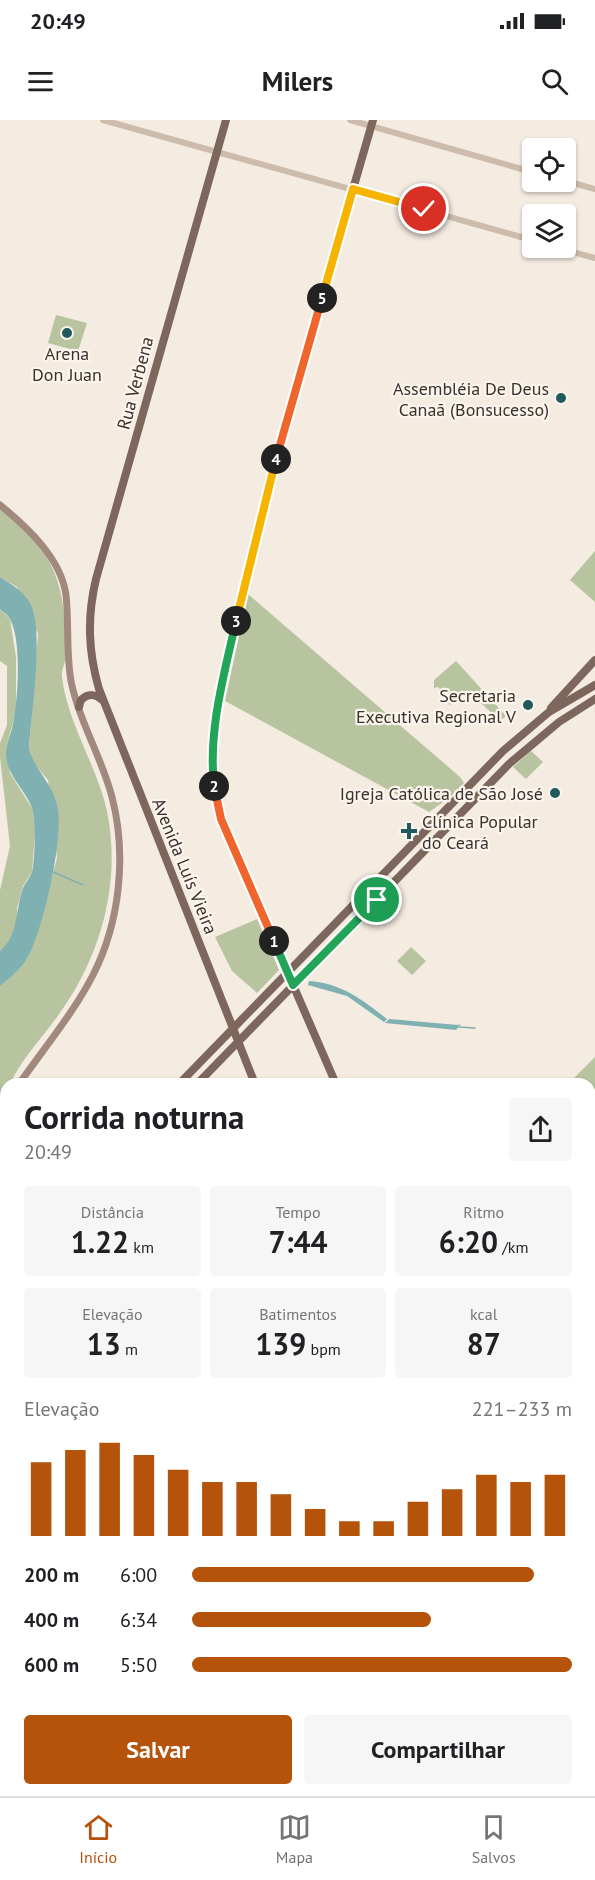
<!DOCTYPE html>
<html lang="pt">
<meta charset="utf-8">
<style>
:root{--surface:#fff;--page:#f6f6f6;--text:#202124;--muted:#757577;--line:#e0e0e0;--accent:#b45309}
body{margin:0;font-family:"PT Sans",sans-serif;background:var(--page);color:var(--text);height:100vh;display:flex;flex-direction:column;font-size:22px;white-space:nowrap}
*{box-sizing:border-box;margin:0}
p{font-size:20px;color:var(--muted)}
.icon{flex:none;width:33px;height:33px;fill:none;stroke:currentColor;stroke-width:2;stroke-linecap:round;stroke-linejoin:round}
.map{position:relative;flex:1;overflow:hidden}
.panel{position:absolute;left:0px;top:958px;width:596px;height:718px;display:flex;flex-direction:column;background:var(--surface);border-radius:18px 18px 0 0;box-shadow:0 2px 4px #0004}
.panel>*{flex:none}
.controls{position:absolute;left:522px;top:18px;display:grid;gap:12px}
.controls a{display:grid;place-items:center;width:54px;height:54px;border-radius:6px;background:var(--surface);box-shadow:0 2px 4px #0004;font-size:30px}
.pin{position:absolute;display:grid;place-items:center;width:51px;height:51px;color:#fff;margin:-26px;border:3px solid #fff;border-radius:50%;box-shadow:0 2px 6px #0007}
.km{position:absolute;width:30px;height:30px;margin:-15px;border-radius:50%;background:#222;color:#fff;font-size:16px;line-height:30px;text-align:center}
.round{display:grid;place-items:center;flex:none;width:63px;height:63px;border-radius:6px;background:var(--page)}
.overview{display:flex;align-items:center;justify-content:space-between;height:102px;padding:0 24px}
h1{font-size:33px;font-weight:700;line-height:45px}
.figures{display:grid;grid-template-columns:repeat(3,1fr);gap:9px;height:102px;padding:6px 24px}
.figures div{display:grid;align-content:center;border-radius:6px;background:var(--page);text-align:center}
.figures b{font-size:30px;font-weight:700}
.figures small{font-size:16px;font-weight:400}
.figures p{font-size:16px}
.chart{height:168px;padding:12px 24px}
.chart p{display:flex;justify-content:space-between}
.chart svg{width:100%;height:108px;margin-top:6px;stroke:var(--accent);stroke-width:6}
.cta{display:flex;gap:12px;margin-top:auto;padding:12px 24px}
.cta a{flex:1;height:69px;border-radius:6px;background:var(--accent);color:#fff;font-size:24px;font-weight:700;line-height:69px;text-align:center}
.cta a+a{background:var(--page);color:var(--text)}
ul{padding:0 24px;list-style:none;font-size:20px}
li{display:grid;grid-template-columns:96px 72px 1fr;align-items:center;height:45px}
li i{height:15px;border-radius:8px;background:var(--accent)}
.status{display:flex;justify-content:space-between;align-items:center;height:42px;padding:0 30px;background:var(--surface);direction:ltr}
.status svg{height:16px;fill:currentColor}
header{display:flex;justify-content:space-between;align-items:center;height:78px;padding:0 24px;background:var(--surface);font-size:27px;font-weight:700}
.dock{display:flex;justify-content:space-around;align-items:center;height:84px;border-top:2px solid var(--line);background:var(--surface);font-size:16px;color:var(--muted)}
.dock a{display:grid;justify-items:center;gap:3px}
.dock .selected{color:var(--accent)}
.map>svg:first-child{display:block}
.green{fill:#b8c4a0}
.water{fill:#7fb0b2}
.lines{fill:none;stroke-linecap:round;stroke-linejoin:round}
.stream{stroke:#7fb0b2;stroke-width:1.5}
.tertiary{stroke:#cdbbac;stroke-width:6}
.secondary{stroke:#a18a7d;stroke-width:7}
.primary{stroke:#7d675c;stroke-width:8}
.split-1-casing{stroke:#fff;stroke-width:12}
.split-2-casing{stroke:#fff;stroke-width:12}
.split-3-casing{stroke:#fff;stroke-width:12}
.split-4-casing{stroke:#fff;stroke-width:12}
.split-5-casing{stroke:#fff;stroke-width:12}
.split-6-casing{stroke:#fff;stroke-width:12}
.split-1{stroke:#22a559;stroke-width:8}
.split-2{stroke:#f0652b;stroke-width:8}
.split-3{stroke:#22a559;stroke-width:8}
.split-4{stroke:#f5b400;stroke-width:8}
.split-5{stroke:#f0652b;stroke-width:8}
.split-6{stroke:#f5b400;stroke-width:8}
.poi-dot{fill:#1f5a5e;stroke:#fbf5ee;stroke-width:2}
.labels{text-anchor:middle;dominant-baseline:central;stroke-width:4.5;stroke-linejoin:round;paint-order:stroke}
.poi-label{font-size:18px;fill:#3b302b;stroke:#fbf5ee;text-anchor:end}
.street-label{font-size:18px;fill:#3b302b;stroke:#fbf5ee}
</style>
<div class="status"><b>20:49</b><svg viewBox="0 0 49 12"><path d="M0 12V9h3v3zM5 12V6h3v6zM10 12V3h3v9zM15 12V0h3v12zM26 1h20v11H26zM47 4h2v5h-2z"/></svg></div>
<header><svg class="icon" aria-label="menu" viewBox="0 0 24 24"><path d="M4 6h16M4 12h16M4 18h16"/></svg>Milers<svg class="icon" aria-label="search" viewBox="0 0 24 24"><circle cx="10" cy="10" r="6"/><path d="M15 15l6 6"/></svg></header>
<div class="map">
<svg width="595" height="1676" viewBox="0 0 595 1676">
<rect width="100%" height="100%" fill="#f4ebe1"/>
<path class="green" d="M56,195L87,203L78,231L48,223Z
M0,389C45,424 62,450 65,507C65,516 67,526 66,535C66,542 61,549 62,557C67,602 97,646 107,691C122,764 100,839 57,897C41,919 21,940 10,964H6L0,1008V866L15,853L28,837L37,813L57,738L48,660L33,642L29,629L38,514L17,467L0,457Z
M595,431V482L570,460Z
M248,474L460,657L464,663L449,678L429,692L225,581Z
M0,489L10,499L16,537V590L7,626L10,653L33,690L35,713L32,752L23,766L17,788V802L7,826L0,831V770L10,726L0,637V623L7,605V546L0,541Z
M456,541L506,596L500,601L467,570L450,585L439,573L441,570L438,567L434,568V560Z
M531,631L543,642L526,659L513,647Z
M257,799L279,850L257,873L232,851L215,817Z
M411,827L426,841L412,855L397,841Z
M595,937V979L590,974V964H579L573,959Z
M6,1282V1403L0,1421V1289Z"/>
<path class="water" d="M0,457C11,464 25,472 31,485C44,514 31,594 29,629C35,650 52,663 57,685C65,715 43,809 28,837C21,849 10,858 0,866V831C19,815 15,790 23,768C25,763 30,758 32,752C35,742 36,699 32,688C25,669 7,656 6,635C6,624 11,615 13,604C18,579 22,521 10,499C8,495 3,492 0,489Z
M309,861C341,863 363,880 387,899L384,902L347,876L308,865Z
M389,899L458,905L461,904L456,910L385,903Z"/>
<g class="lines">
<path class="stream" d="M51,751L83,765
M459,907L475,908
M0,1368H6"/>
<path class="tertiary" d="M103,0L532,120
M350,0L532,52
M566,61L595,69
M558,128L595,138"/>
<path class="secondary" d="M0,385C27,407 61,438 66,475C69,503 66,533 71,561C79,601 102,638 112,677C127,735 120,802 93,855C73,894 44,928 19,964
M0,1062L6,1024
M0,1081L6,1093
M0,1448L6,1428
M590,1507L595,1501
M0,1522L6,1553
M0,1646L6,1626"/>
<path class="primary" d="M226,0L96,459C87,497 88,531 99,569L255,964
M79,587L81,580C88,573 96,574 102,580
M551,588L595,540
M179,964L503,631L549,592L595,565
M197,964L509,644L559,602L595,579
M336,964L221,699L214,668L211,635L221,567L243,468L284,308L373,0
M0,1147L6,1141
M0,1167L6,1161
M429,1676L434,1671
M562,1676V1671"/>
</g>
<g class="lines">
<defs>
<path id="split-1" d="M274,821L293,865L377,780"/>
<path id="split-2" d="M214,666L221,699L274,821"/>
<path id="split-3" d="M214,666C208,610 224,555 236,501"/>
<path id="split-4" d="M236,501L276,339"/>
<path id="split-5" d="M276,339L322,178"/>
<path id="split-6" d="M322,178L353,69L424,89"/>
</defs>
<use href="#split-1" class="split-1-casing"/>
<use href="#split-2" class="split-2-casing"/>
<use href="#split-3" class="split-3-casing"/>
<use href="#split-4" class="split-4-casing"/>
<use href="#split-5" class="split-5-casing"/>
<use href="#split-6" class="split-6-casing"/>
<use href="#split-1" class="split-1"/>
<use href="#split-2" class="split-2"/>
<use href="#split-3" class="split-3"/>
<use href="#split-4" class="split-4"/>
<use href="#split-5" class="split-5"/>
<use href="#split-6" class="split-6"/>
</g>
<g class="poi-dot">
<circle cx="67" cy="213" r="6"/>
<circle cx="561" cy="278" r="6"/>
<circle cx="528" cy="585" r="6"/>
<circle cx="555" cy="673" r="6"/>
<path d="M406 702h6v6h6v6h-6v6h-6v-6h-6v-6h6z"/>
</g>
<g class="labels">
<g class="poi-label">
<text x="67" y="233" text-anchor="middle">Arena<tspan x="67" dy="21">Don Juan</tspan></text>
<text x="549" y="268">Assembléia De Deus<tspan x="549" dy="21">Canaã (Bonsucesso)</tspan></text>
<text x="516" y="575">Secretaria<tspan x="516" dy="21">Executiva Regional V</tspan></text>
<text x="543" y="673">Igreja Católica de São José</text>
<text x="422" y="701" text-anchor="start">Clínica Popular<tspan x="422" dy="21">do Ceará</tspan></text>
</g>
<g class="street-label">
<text transform="translate(135 263) rotate(-75)">Rua Verbena</text>
<text transform="translate(185 746) rotate(68)">Avenida Luís Vieira</text>
</g>
</g>
</svg>
<div class="controls">
<a><svg class="icon" aria-label="locate" viewBox="0 0 24 24"><circle cx="12" cy="12" r="6"/><path d="M12 2v4M12 18v4M2 12h4M18 12h4"/></svg></a>
<a><svg class="icon" aria-label="layers" viewBox="0 0 24 24"><path d="M12 4l9 5-9 5-9-5zM3 14l9 5 9-5"/></svg></a>
</div>
<div class="pin" style="left:377px;top:780px;background:#1e9e55"><svg class="icon" aria-label="arrive" viewBox="0 0 24 24"><path d="M6 21V4h12l-3 4 3 4H6"/></svg></div>
<div class="pin" style="left:424px;top:89px;background:#d93025"><svg class="icon" aria-label="check" viewBox="0 0 24 24"><path d="M5 12l5 5 9-10"/></svg></div>
<b class="km" style="left:274px;top:821px">1</b>
<b class="km" style="left:214px;top:666px">2</b>
<b class="km" style="left:236px;top:501px">3</b>
<b class="km" style="left:276px;top:339px">4</b>
<b class="km" style="left:322px;top:178px">5</b>
<section class="panel">
<div class="overview"><div><h1>Corrida noturna</h1><p>20:49</p></div><a class="round"><svg class="icon" aria-label="share" viewBox="0 0 24 24"><path d="M12 15V3M7 8l5-5 5 5M5 13v7h14v-7"/></svg></a></div>
<div class="figures">
<div><p>Distância</p><b>1.22<small> km</small></b></div>
<div><p>Tempo</p><b>7:44</b></div>
<div><p>Ritmo</p><b>6:20<small> /km</small></b></div>
</div>
<div class="figures">
<div><p>Elevação</p><b>13<small> m</small></b></div>
<div><p>Batimentos</p><b>139<small> bpm</small></b></div>
<div><p>kcal</p><b>87</b></div>
</div>
<div class="chart"><p><span>Elevação</span>221–233 m</p>
<svg viewBox="0 0 160 44" preserveAspectRatio="none"><path d="M5 44V14M15 44V9M25 44V6M35 44V11M45 44V17M55 44V22M65 44V22M75 44V27M85 44V33M95 44V38M105 44V38M115 44V30M125 44V25M135 44V19M145 44V22M155 44V19"/></svg>
</div>
<ul>
<li><b>200 m</b>6:00<i style="width:90%"></i></li>
<li><b>400 m</b>6:34<i style="width:63%"></i></li>
<li><b>600 m</b>5:50<i style="width:100%"></i></li>
</ul>
<div class="cta"><a>Salvar</a><a>Compartilhar</a></div>
</section>
</div>
<nav class="dock">
<a class="selected"><svg class="icon" aria-label="home" viewBox="0 0 24 24"><path d="M3 11l9-7 9 7M6 9v11h12V9"/></svg>Início</a>
<a><svg class="icon" aria-label="map" viewBox="0 0 24 24"><path d="M3 6l6-2 6 2 6-2v14l-6 2-6-2-6 2zM9 4v14M15 6v14"/></svg>Mapa</a>
<a><svg class="icon" aria-label="saved" viewBox="0 0 24 24"><path d="M7 4h10v16l-5-4-5 4z"/></svg>Salvos</a>
</nav>
